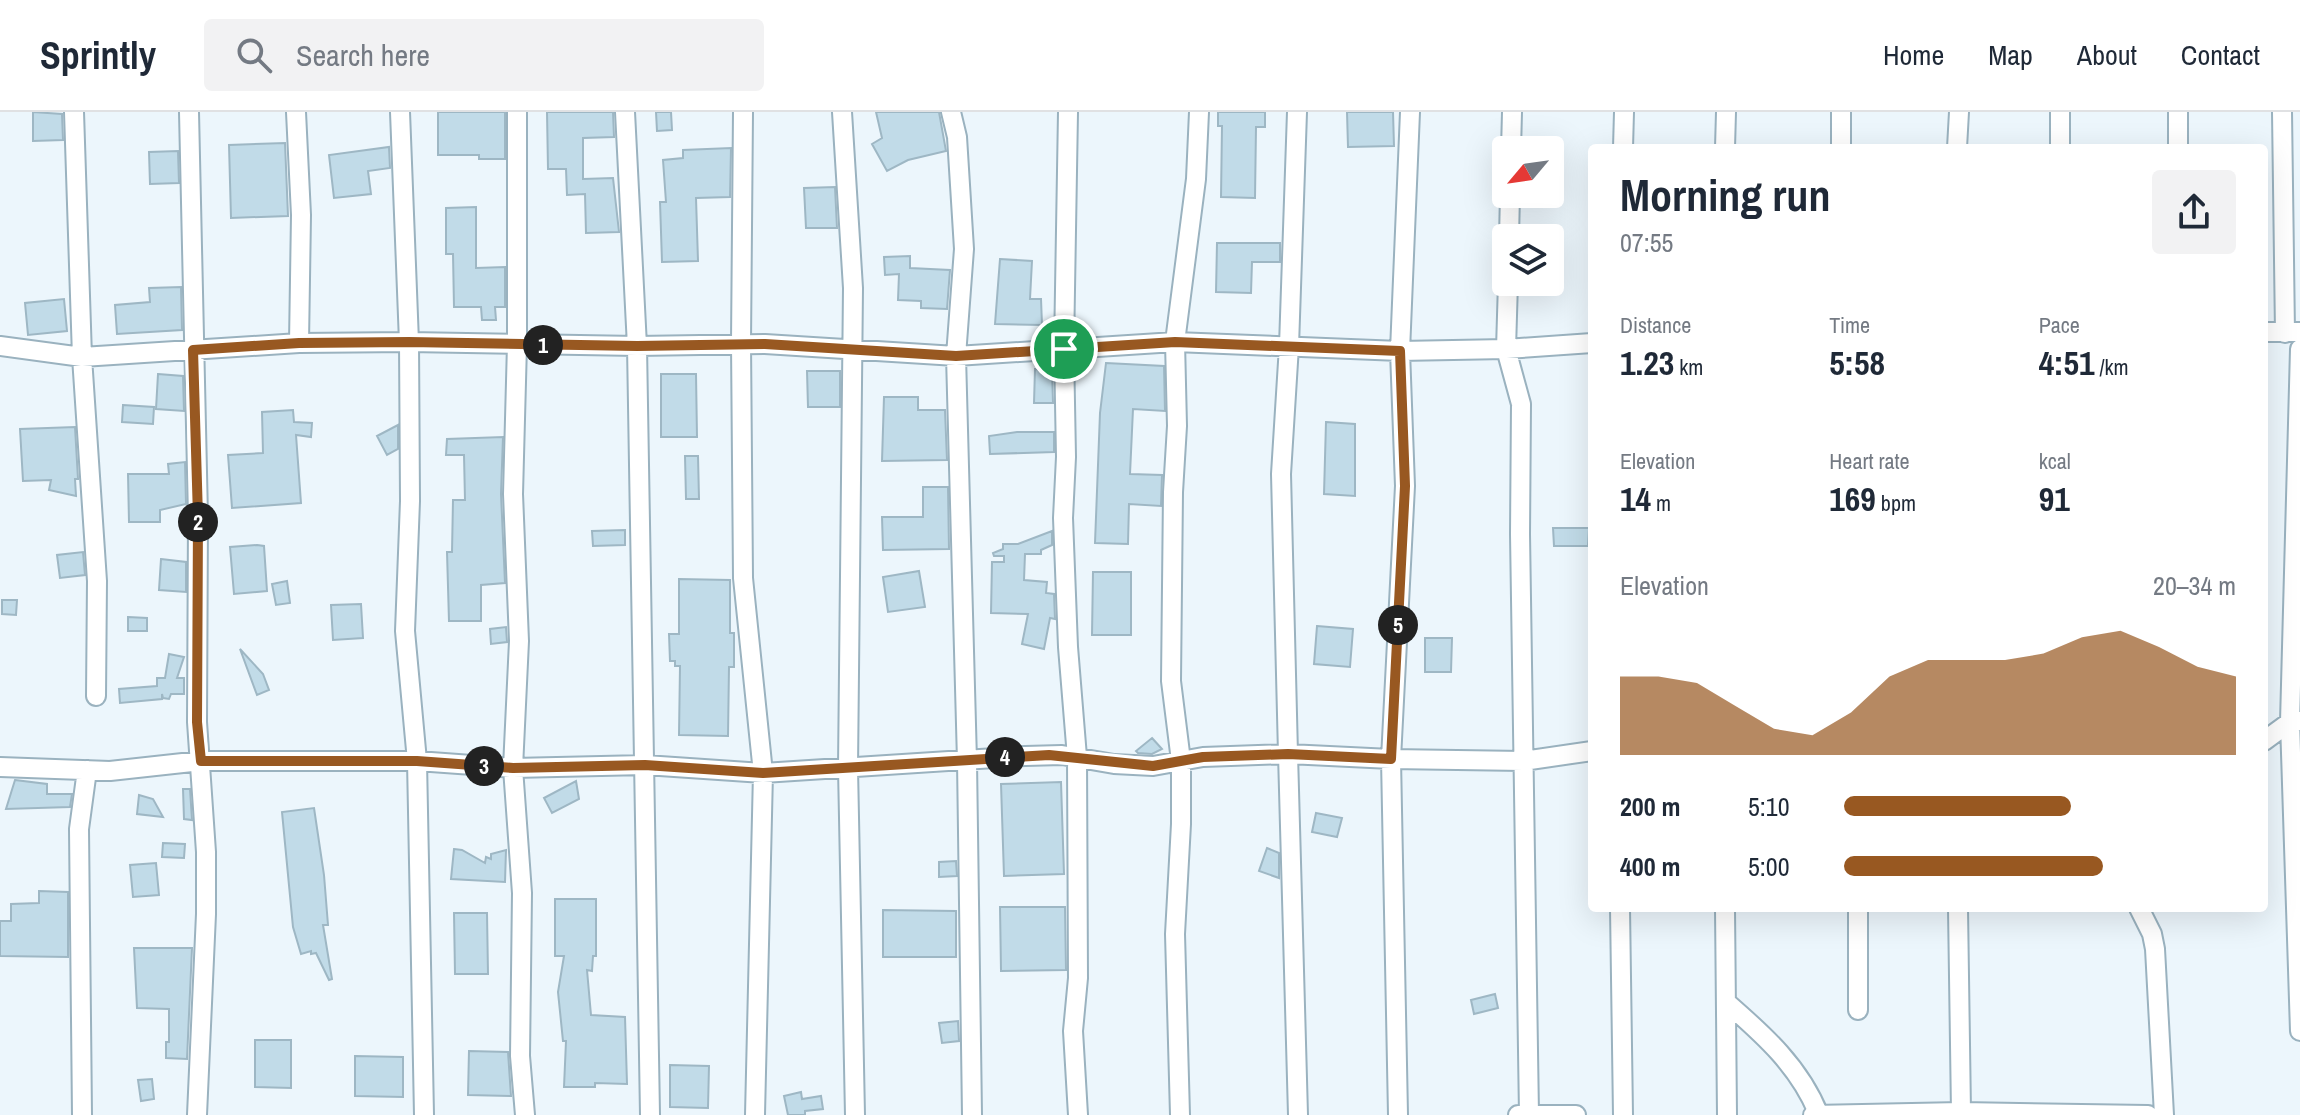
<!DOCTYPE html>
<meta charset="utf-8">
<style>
:root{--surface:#fff;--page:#f2f2f3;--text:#1f2937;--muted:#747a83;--line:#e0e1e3;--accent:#985821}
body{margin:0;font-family:"Archivo Narrow",sans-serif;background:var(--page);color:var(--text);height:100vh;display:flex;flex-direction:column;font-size:30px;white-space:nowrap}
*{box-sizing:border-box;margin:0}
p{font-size:26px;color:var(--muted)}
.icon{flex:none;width:44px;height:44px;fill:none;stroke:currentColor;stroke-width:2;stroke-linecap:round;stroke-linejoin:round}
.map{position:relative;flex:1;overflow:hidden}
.sheet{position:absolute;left:1588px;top:32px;width:680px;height:768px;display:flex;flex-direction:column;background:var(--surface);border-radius:8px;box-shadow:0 8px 32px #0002}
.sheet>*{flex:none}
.needle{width:52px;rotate:241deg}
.tools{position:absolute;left:1492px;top:24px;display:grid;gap:16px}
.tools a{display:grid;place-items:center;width:72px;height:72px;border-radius:8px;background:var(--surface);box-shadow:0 8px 32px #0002;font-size:40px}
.pin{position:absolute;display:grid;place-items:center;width:68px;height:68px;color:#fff;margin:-34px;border:4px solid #fff;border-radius:50%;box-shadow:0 2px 8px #0007}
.km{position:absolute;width:40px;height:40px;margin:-20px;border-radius:50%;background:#222;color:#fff;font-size:22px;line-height:40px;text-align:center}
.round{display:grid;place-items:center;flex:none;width:84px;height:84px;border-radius:8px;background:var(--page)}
.head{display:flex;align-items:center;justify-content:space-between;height:136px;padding:0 32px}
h1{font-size:44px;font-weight:700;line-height:60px}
.figures{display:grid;grid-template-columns:repeat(3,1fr);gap:12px;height:136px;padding:8px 32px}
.figures div{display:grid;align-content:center}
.figures b{font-size:34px;font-weight:700}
.figures small{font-size:22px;font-weight:400}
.figures p{font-size:22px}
.chart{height:224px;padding:16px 32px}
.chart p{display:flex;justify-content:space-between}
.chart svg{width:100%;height:144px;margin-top:8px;fill:var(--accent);opacity:.7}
ul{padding:0 32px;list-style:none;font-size:26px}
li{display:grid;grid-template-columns:128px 96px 1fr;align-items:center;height:60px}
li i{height:20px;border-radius:10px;background:var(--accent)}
header{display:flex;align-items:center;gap:48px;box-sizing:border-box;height:112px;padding:0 40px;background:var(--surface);border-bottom:2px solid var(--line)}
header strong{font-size:38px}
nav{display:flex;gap:44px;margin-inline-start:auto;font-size:28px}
.search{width:560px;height:72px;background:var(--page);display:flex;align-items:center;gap:20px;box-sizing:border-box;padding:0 28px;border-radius:8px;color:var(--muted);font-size:30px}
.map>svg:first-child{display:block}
.building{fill:#c1dbe8;stroke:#9eb7c4;stroke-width:2}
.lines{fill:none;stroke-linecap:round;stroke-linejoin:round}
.street-casing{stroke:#9ab2bf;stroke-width:22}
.street{stroke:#fff;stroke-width:18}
.route-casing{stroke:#fff;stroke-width:16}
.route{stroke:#985821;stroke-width:10}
</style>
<header>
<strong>Sprintly</strong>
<div class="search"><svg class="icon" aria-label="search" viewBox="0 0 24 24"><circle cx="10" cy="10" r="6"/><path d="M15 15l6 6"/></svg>Search here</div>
<nav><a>Home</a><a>Map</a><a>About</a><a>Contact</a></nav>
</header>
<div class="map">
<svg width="2300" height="1003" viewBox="0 0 2300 1003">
<rect width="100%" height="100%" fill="#ecf6fc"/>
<path class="building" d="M33,0L62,2L63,28L33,29Z
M438,0H505V47H479V43H438Z
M547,0H613L614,25L583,26V67L613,66L619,120L586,121L585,82L567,83L566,57H548Z
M656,0H671L672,18L657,19Z
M876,0H939L946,39L908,48L887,59L872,32L882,26Z
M1218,0H1265V15H1256L1255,86L1221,85L1222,14H1218Z
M1347,0H1393L1394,34L1348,35Z
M285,31L288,104L231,106L229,33Z
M389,35L390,56L368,59L371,82L334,86L329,43Z
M731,36L730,85L696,86L698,149L662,150L660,90H666L663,48L683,46V38Z
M178,39L179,71L150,72L149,40Z
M835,75L837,116H806L804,76Z
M476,95V156L505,155V195H495L496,208H482L481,195H454L453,142H446V96Z
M1217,131H1280V150H1252L1251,181L1216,180Z
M910,144V156L950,158L947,197L921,196V189L898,188L899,162L885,163L884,145Z
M1000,147L1032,149L1030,187H1041L1042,213L995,212Z
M181,175L182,218L117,222L115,193L150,190L149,176Z
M64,187L67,219L28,223L25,191Z
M1106,251L1164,254L1165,299L1133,297L1130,362L1162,363L1161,394L1129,392L1128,432L1095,431L1100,301Z
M1035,257L1052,258L1053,291H1034Z
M807,259H840V295H808Z
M158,262L183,264L184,299L156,297Z
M661,262H696L697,325H661Z
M884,285H918V298H945L947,348L882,349Z
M123,293L154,295L153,312L122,310Z
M293,298L294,310L312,311L311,325L296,323L301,391L232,396L228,343L263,341L262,300Z
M1326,310L1355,312V384L1324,382Z
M398,313V337L387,343L377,324Z
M75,315L78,367H75L76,384L49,378L51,368L23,369L20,317Z
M1017,320H1054V340L990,342L989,324Z
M503,325L501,382L505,471L481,473V509H449L447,440H452L453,388H465L464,343H446L447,327Z
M685,344H698L699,387H686Z
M185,350L186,392L160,398V410H129L128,362H169L168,352Z
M923,375H948L949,437L883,438L882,405H923Z
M1553,416H1589L1588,434H1554Z
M625,418V433L593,434L592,419Z
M1052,419V433L1041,438V442H1025L1024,468L1047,470L1046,481L1054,482L1055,507L1050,506L1044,537L1022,532L1028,502L991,501L992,450H1004V444H994L993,441L1003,437V432H1018Z
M257,433L264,434L267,479L234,482L230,435Z
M83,440L85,463L60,466L57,443Z
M161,447L186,450V480L159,478Z
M919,459L925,495L888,500L883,465Z
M1093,460H1131V523H1092Z
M679,467L730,468V521H734V555H729L728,624L679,623L680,554H675V549H670L669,522H679Z
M287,469L290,491L276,493L272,472Z
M2,488H17L16,503L2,502Z
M361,492L363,526L333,528L331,493Z
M128,505L147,506V519H128Z
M1317,514L1353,517L1350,555L1314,552Z
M506,515L507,530L491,532L490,517Z
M1425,526H1452L1451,560H1425Z
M240,537L263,562L269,578L257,583Z
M169,542L184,545L177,566H184V582H171L169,587L163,586L162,582V587L120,591L119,577L157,574V566H165Z
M1152,626L1162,637L1152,642L1138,641L1136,639Z
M15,668L47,672V682H72L70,695L6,697Z
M576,669L579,687L552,701L544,686Z
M1061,670L1064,762L1004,764L1001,672Z
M183,677H190L192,708L184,707Z
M139,683L153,687L163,705L137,702Z
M314,696L324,763L328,813H323L332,867L329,868L316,841L311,842V839L301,842L293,815L282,700Z
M1316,701L1342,706L1337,725L1312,720Z
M163,731L185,732L184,746L162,745Z
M1267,736L1279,741V766L1259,759Z
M454,737L462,738L485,751L486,745L491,747V742L506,738L505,770L451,767Z
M956,749L957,764L939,765V750Z
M156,751L159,783L133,785L130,753Z
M39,779L68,780V845L0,844V809H11V792L39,791Z
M555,787H596V844H593L592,859L587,858L591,903L625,905L627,972L595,971V975H564L566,929H563L558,880L564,844H555Z
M1000,795H1065L1066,858L1001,859Z
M883,798L956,799V845H883Z
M454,801H487L488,862H455Z
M134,836H192L187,947L166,946V930H169V897L137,896Z
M1495,882L1498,896L1474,902L1471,888Z
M958,909L959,929L942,931L939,911Z
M255,928H291V976L255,975Z
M469,939L508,940L511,984L468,983Z
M355,944L403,945V985L355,984Z
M670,953L709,954L708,996L670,995Z
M152,967L154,987L141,989L138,968Z
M801,980L802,987L821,984L823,997L805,999V1003H788L784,984Z"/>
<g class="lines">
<defs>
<path id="street" d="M74,0L82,245L97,469L96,584
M189,0L198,405L197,610L206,740V802L197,1003
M296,0L301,103L299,231
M400,0L409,230L410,389L405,519L417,649L424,1003
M517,0V232L513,382L519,529L513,656L522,781L520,944L525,1003
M625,0L637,234L650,1003
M743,0L741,231L743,466L763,661L755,1003
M842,0L853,176L848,656L855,1003
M951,0L957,25L964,137L956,244L967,649L972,1003
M1068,0L1064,237L1066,345L1063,406L1068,535L1077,645L1078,866L1073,919L1078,1003
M2060,0V36
M2282,0L2285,221
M1623,36L1624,0
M1725,36L1726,0
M1841,36V0
M1957,36L1959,0
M2178,36V0
M1511,38L1512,0
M1509,126L1510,82
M1508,170L1506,237L1521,292L1520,422L1529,1003
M2264,220H2300
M0,234L82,245L299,231L409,230L637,234L765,232L956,244L1175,230L1400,239L1506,237L1592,231
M2300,237L2290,610L2300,919
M2264,629L2290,610L2299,609
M0,655L110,659L201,649H417L513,656L645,653L763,661L1025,644L1062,643L1114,652L1153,654L1203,645L1288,642L1281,362L1289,234L1297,0
M1620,796L1623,1003
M1725,796L1727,1003
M1858,796V898
M1958,796L1961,1000
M2139,796L2152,822L2155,837L2164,1003
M1726,890C1764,923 1800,955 1819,1003
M82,1003L79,717L87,658
M1180,1003L1175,822L1181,712V649L1171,569L1173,380L1177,314L1175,230L1196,67L1199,0
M1298,1003L1288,642L1391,647L1523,649L1592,639
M1398,1003L1391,647L1405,374L1400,239L1410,0
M1518,1003H1576
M1813,1003L1961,1000L2148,1003"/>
</defs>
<use href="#street" class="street-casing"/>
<use href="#street" class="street"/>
</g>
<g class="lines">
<defs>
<path id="route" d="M409,230L637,234L765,232L956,244L1175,230L1400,239L1405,374L1391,647L1288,642L1203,645L1153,654L1049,643L763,661L645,653L513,656L417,649H201L197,610L198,405L193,238L299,231Z"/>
</defs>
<use href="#route" class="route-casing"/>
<use href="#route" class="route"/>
</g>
</svg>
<div class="tools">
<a><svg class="needle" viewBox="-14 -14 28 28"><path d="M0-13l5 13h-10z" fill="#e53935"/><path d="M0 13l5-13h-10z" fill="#747a83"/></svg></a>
<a><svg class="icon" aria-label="layers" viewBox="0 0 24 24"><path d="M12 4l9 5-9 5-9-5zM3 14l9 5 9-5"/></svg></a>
</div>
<div class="pin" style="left:1064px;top:237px;background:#1e9e55"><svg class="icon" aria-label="arrive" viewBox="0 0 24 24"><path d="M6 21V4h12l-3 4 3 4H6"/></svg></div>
<b class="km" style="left:543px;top:233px">1</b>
<b class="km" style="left:198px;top:410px">2</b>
<b class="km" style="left:484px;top:654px">3</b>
<b class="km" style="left:1005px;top:645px">4</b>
<b class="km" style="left:1398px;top:513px">5</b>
<section class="sheet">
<div class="head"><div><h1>Morning run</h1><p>07:55</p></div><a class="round"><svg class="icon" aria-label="share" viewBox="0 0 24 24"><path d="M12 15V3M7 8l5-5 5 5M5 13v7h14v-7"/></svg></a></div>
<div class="figures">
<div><p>Distance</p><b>1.23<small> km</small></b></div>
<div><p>Time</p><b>5:58</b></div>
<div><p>Pace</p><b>4:51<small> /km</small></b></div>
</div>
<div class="figures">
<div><p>Elevation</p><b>14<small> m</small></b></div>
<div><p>Heart rate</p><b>169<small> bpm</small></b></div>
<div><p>kcal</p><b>91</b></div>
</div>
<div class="chart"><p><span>Elevation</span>20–34 m</p>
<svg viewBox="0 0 160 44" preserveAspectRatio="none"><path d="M0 44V20L10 20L20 22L30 29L40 36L50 38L60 31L70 20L80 15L90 15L100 15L110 13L120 8L130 6L140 11L150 17L160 20V44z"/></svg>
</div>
<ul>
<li><b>200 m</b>5:10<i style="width:58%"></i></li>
<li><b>400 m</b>5:00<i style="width:66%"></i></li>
</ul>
</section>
</div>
